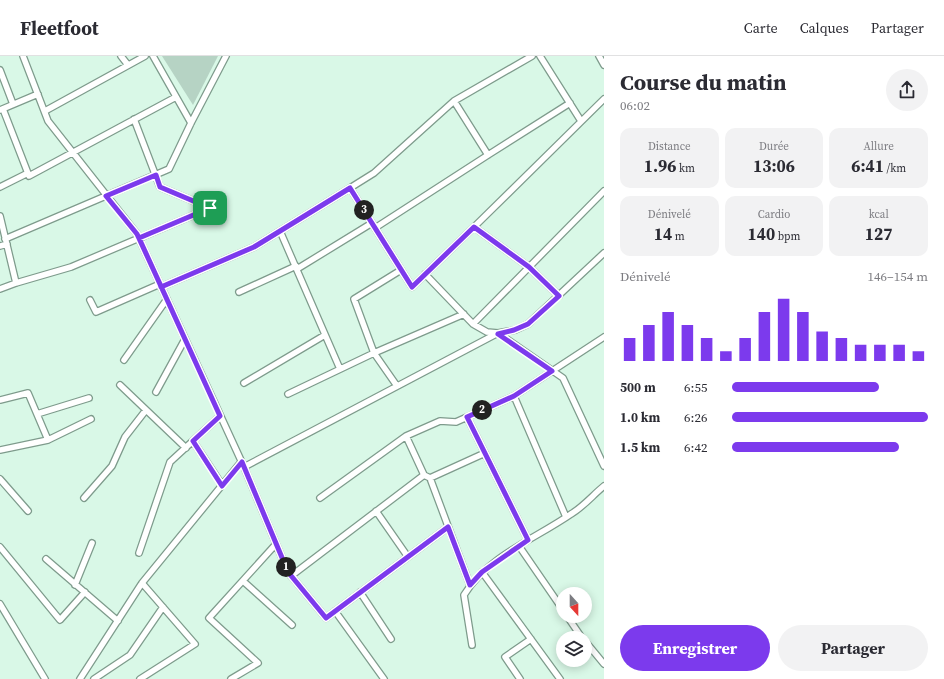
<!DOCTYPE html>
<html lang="fr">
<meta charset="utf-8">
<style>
:root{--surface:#fff;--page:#f2f2f3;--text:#2b2b33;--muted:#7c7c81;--line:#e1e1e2;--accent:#7c3aed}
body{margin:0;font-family:"Source Serif 4",serif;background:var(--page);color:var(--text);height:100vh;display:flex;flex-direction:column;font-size:15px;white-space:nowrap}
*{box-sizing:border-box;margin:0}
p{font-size:13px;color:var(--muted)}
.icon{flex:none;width:22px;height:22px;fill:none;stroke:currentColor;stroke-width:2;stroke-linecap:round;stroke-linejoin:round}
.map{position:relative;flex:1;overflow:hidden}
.side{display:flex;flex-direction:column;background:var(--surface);width:340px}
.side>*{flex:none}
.needle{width:26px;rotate:159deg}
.tools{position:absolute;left:556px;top:531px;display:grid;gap:8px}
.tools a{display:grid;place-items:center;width:36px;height:36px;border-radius:50%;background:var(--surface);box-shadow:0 2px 10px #0003;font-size:20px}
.pin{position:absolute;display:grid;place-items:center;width:34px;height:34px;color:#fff;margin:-17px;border-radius:8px;box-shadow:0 2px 6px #0006}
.km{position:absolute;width:20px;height:20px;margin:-10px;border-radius:50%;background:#222;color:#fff;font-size:11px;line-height:20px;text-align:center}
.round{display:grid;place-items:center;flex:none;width:42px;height:42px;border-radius:21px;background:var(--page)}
.summary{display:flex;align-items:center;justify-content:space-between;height:68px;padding:0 16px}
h1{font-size:22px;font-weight:700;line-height:30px}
.stats{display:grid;grid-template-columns:repeat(3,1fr);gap:6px;height:68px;padding:4px 16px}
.stats div{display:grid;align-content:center;border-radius:10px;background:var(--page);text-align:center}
.stats b{font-size:17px;font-weight:700}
.stats small{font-size:11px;font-weight:400}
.stats p{font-size:11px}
.chart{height:112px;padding:8px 16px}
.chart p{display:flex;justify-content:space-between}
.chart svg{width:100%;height:72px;margin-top:4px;stroke:var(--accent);stroke-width:6}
.cta{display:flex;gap:8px;margin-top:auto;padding:8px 16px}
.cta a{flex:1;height:46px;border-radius:24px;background:var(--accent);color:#fff;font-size:16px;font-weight:700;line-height:46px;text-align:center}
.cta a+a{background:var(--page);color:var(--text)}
ul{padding:0 16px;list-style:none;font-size:13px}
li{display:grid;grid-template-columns:64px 48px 1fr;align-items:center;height:30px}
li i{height:10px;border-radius:5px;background:var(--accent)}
header{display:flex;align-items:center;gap:24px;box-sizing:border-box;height:56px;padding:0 20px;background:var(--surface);border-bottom:1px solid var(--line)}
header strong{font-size:19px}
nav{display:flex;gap:22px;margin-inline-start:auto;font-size:14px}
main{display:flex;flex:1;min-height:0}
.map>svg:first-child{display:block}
.green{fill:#b6d3c4}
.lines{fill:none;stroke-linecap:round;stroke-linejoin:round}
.minor-casing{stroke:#7e9b8c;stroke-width:8}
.minor{stroke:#fff;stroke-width:5.5}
.route-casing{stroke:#fff;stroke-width:8}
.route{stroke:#7c3aed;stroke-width:5}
</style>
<header>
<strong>Fleetfoot</strong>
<nav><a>Carte</a><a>Calques</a><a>Partager</a></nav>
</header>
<main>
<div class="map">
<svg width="604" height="623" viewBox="0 0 604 623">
<rect width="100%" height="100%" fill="#d9f8e7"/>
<path class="green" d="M162,0H218L193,49Z"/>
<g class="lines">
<defs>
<path id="minor" d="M23,0L48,65L137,178L244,411
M121,0L128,9
M153,0L191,67
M540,0L581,65
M599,0L604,9
M0,14L13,48
M454,45L488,99
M3,53L29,120L176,41
M0,54L38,38
M45,55L145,0
M134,63L160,131L210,152
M0,131L28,117
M350,132L412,231L474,171L604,43
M0,160L16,227
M474,171L529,211L559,240
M375,172L488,99L570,47
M280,175L340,313
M5,183L169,113L191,67L226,0
M0,190L7,188
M297,213L372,167
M425,218L473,268L487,276L498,277L563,322L604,410
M161,231L254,191L350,132L374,117L454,45L532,0
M0,233L16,227L71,211L210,152
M239,236L296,210
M90,244L96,256L160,228
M473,268L604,135
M124,304L167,243
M244,327L325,279
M120,329L186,392
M397,330L374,297L354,243L401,214
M156,336L185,283
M288,338L374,297L464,258
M514,340L566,461
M0,344L28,337L48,384
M37,358L89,342
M467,361L528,484
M406,380L424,419L430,422L485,397
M193,385L222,429
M0,394L48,384L91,363
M430,422L470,529
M0,423L28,455
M84,442L112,410L125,381L146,354
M320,442L406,380L440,365L456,366L514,340L604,281
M376,455L408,501
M448,471L326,562L288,516L244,411L498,277L515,274L528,268L604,197
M519,490L563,554
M0,491L60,564L85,536
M139,497L170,406L220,360
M46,503L118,565
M482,516L560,623
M291,520L424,419
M243,525L292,569
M75,529L92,487
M360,536L391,583
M0,548L45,623
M335,555L384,623
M567,560L582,582
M585,585L604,608
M472,589L464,539C488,500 535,483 571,458C583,451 593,439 604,430
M80,623L142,527L241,406
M94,623L130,599L163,551
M140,623L195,588L142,527
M231,623L258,607L209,562L276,488
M520,623L505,601L531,583"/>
</defs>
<use href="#minor" class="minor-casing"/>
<use href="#minor" class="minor"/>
</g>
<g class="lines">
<defs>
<path id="route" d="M210,152L139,182C166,242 193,301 220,360L193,385L222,430L242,406L288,516L326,562L448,471L470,529L482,516L528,484L467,361L514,340L552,315L498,278L514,274L528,268L559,240L529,211L474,171L412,231L350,132L254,191L161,231L160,228L137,178L106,140L156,119L160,131L210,152"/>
</defs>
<use href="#route" class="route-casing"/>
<use href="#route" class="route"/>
</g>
</svg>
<div class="tools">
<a><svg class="needle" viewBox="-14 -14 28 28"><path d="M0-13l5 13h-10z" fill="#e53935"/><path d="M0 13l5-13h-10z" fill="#7c7c81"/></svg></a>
<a><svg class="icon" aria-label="layers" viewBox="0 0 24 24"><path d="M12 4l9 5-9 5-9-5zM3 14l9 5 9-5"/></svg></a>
</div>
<div class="pin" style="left:210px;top:152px;background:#1e9e55"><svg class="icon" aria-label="arrive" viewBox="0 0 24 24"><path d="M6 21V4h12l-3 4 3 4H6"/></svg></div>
<b class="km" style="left:286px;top:511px">1</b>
<b class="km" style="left:482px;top:354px">2</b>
<b class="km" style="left:364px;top:154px">3</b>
</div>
<section class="side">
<div class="summary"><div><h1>Course du matin</h1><p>06:02</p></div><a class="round"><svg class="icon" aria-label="share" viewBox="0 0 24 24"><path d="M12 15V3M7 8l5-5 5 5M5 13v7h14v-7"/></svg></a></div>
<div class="stats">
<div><p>Distance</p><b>1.96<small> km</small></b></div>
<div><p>Durée</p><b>13:06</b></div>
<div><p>Allure</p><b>6:41<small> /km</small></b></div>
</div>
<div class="stats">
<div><p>Dénivelé</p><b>14<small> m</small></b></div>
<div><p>Cardio</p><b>140<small> bpm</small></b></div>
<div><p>kcal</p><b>127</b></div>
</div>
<div class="chart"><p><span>Dénivelé</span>146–154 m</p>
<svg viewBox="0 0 160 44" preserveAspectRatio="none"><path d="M5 44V30M15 44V22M25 44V14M35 44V22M45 44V30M55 44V38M65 44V30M75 44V14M85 44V6M95 44V14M105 44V26M115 44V30M125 44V34M135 44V34M145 44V34M155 44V38"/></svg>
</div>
<ul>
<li><b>500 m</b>6:55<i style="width:75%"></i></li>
<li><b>1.0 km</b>6:26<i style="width:100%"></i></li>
<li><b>1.5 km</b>6:42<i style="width:85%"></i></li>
</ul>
<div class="cta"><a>Enregistrer</a><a>Partager</a></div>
</section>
</main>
